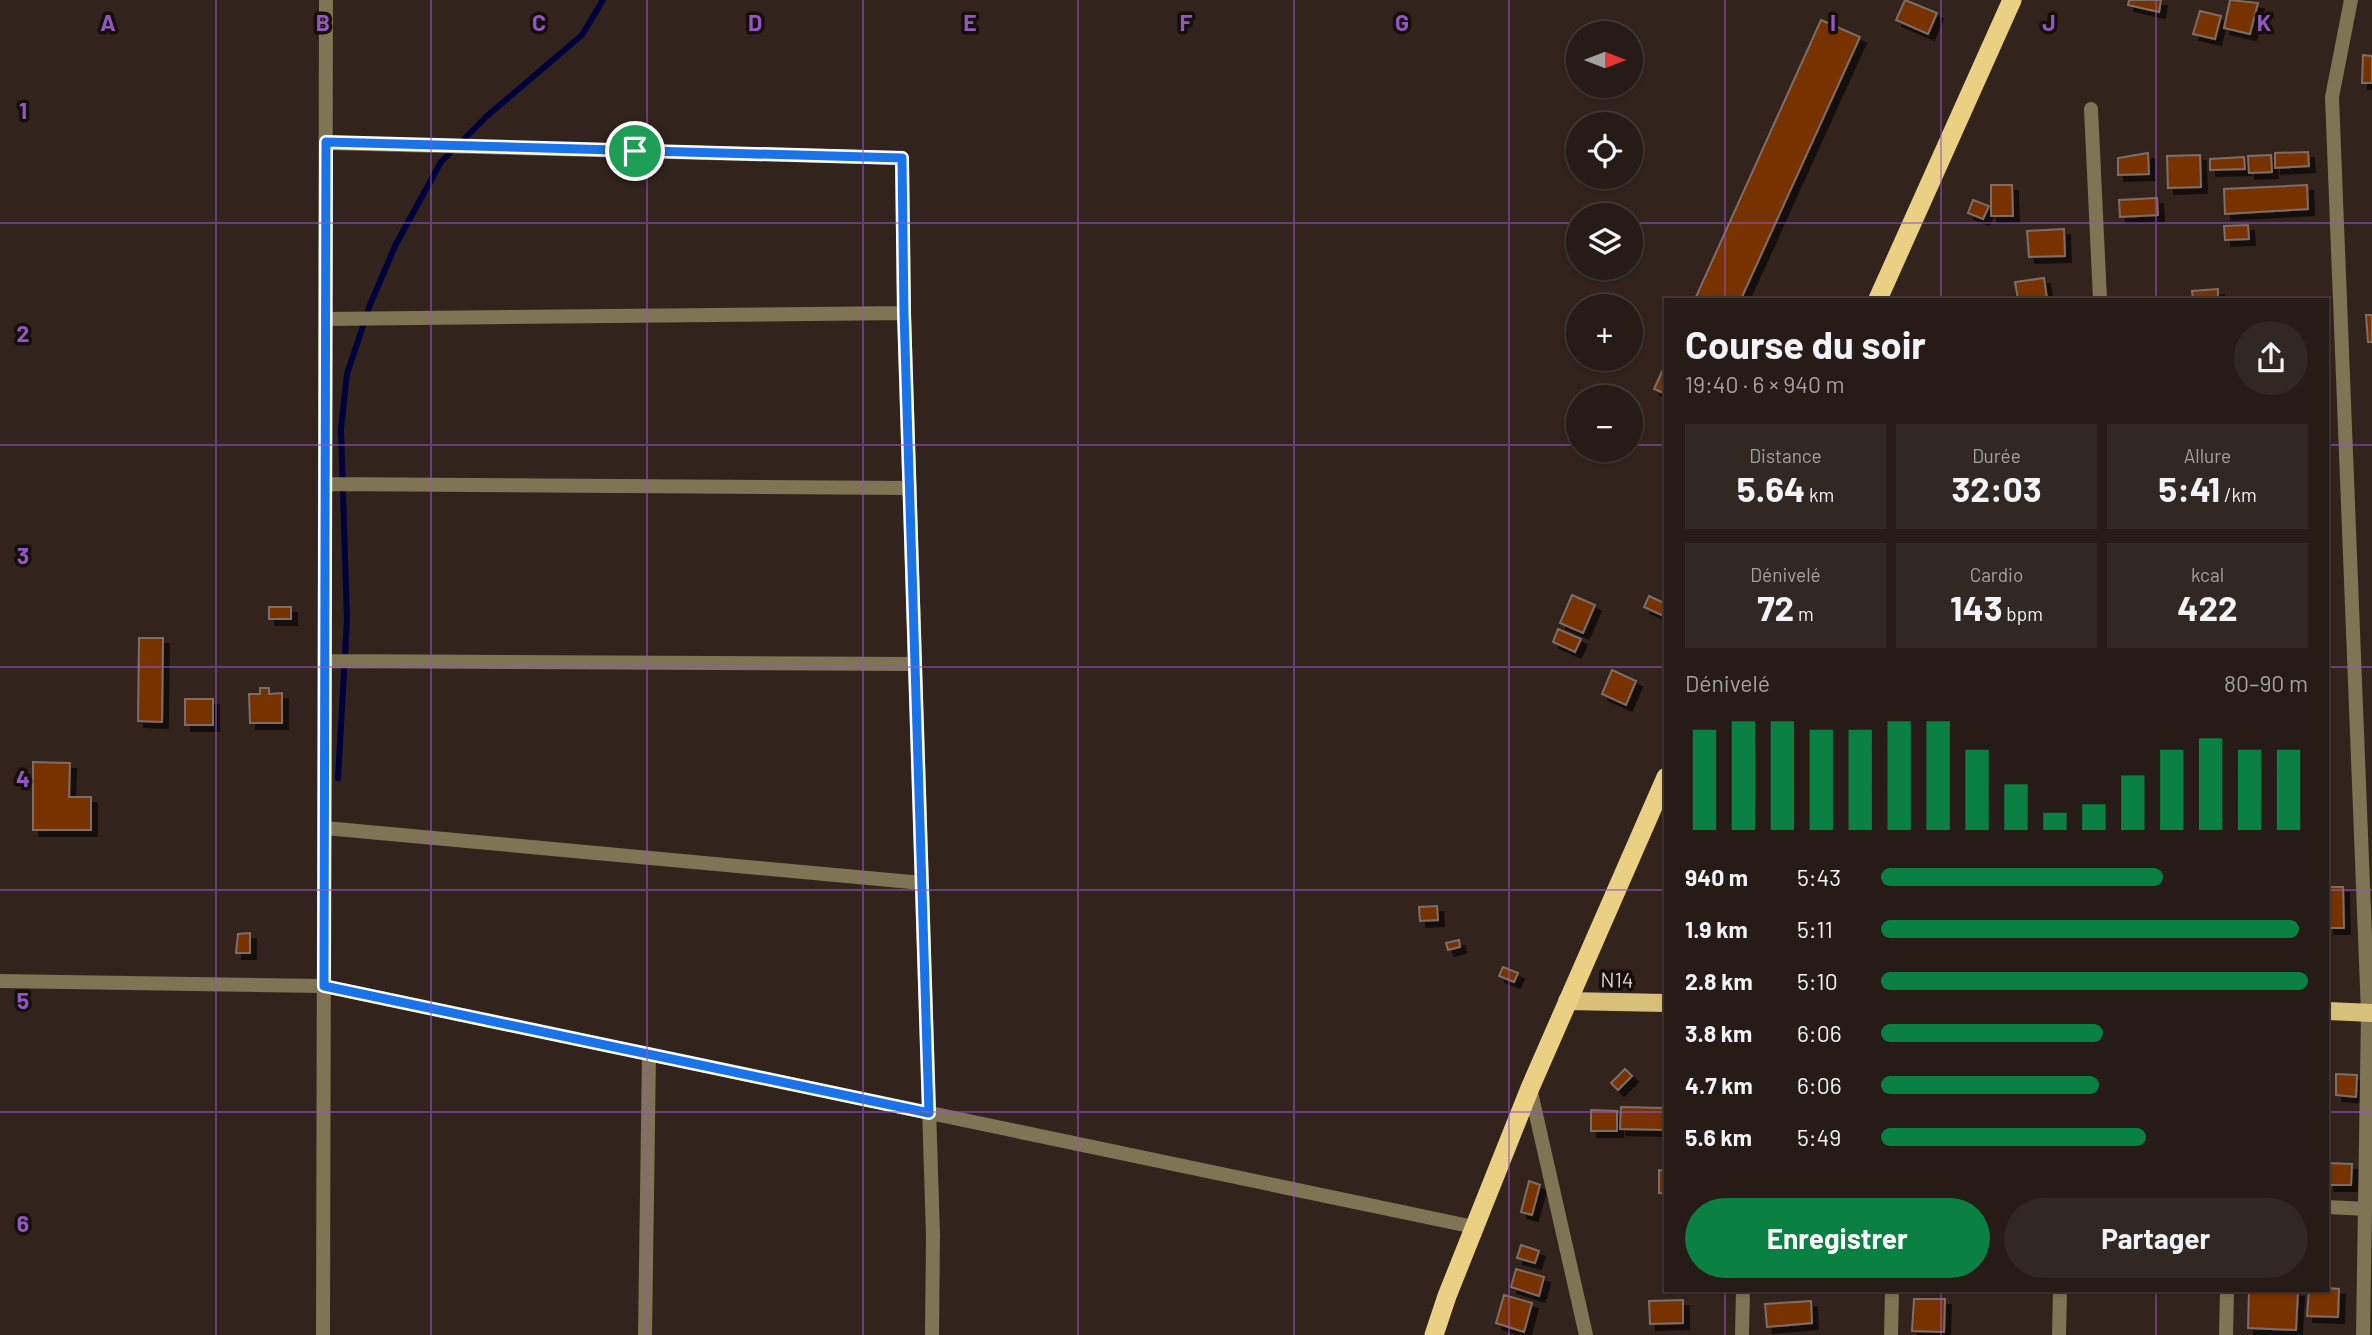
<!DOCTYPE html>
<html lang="fr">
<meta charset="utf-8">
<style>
:root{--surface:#261b16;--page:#322823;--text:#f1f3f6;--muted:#a4a1a1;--line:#423935;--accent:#0b8043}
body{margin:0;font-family:Barlow,sans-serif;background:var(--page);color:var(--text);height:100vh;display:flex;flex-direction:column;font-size:26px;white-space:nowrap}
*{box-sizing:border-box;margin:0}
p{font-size:23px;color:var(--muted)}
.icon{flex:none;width:38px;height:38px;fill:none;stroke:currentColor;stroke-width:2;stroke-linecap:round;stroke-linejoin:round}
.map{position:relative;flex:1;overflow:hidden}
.drawer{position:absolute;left:1664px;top:298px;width:665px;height:994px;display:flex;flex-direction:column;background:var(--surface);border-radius:0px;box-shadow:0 2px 5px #0004,0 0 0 2px var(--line)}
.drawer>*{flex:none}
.needle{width:46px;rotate:90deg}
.tools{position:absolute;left:1566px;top:21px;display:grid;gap:14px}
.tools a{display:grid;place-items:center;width:77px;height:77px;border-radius:50%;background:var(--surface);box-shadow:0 2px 5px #0004,0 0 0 2px var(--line);font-size:35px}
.pin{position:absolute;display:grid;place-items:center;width:60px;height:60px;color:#fff;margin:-30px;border:4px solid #fff;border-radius:50%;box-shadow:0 2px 7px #0007}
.round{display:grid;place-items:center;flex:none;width:74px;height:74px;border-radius:37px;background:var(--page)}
.summary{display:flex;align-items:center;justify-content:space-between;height:119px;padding:0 21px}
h1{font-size:38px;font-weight:700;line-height:52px}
.metrics{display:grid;grid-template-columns:repeat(3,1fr);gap:10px;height:119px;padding:7px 21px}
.metrics div{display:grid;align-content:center;border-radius:0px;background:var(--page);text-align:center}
.metrics b{font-size:35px;font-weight:700}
.metrics small{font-size:19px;font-weight:400}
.metrics p{font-size:19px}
.chart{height:196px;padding:14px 21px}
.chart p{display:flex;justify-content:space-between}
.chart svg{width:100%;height:126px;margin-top:7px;stroke:var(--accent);stroke-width:6}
.primary-button{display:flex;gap:14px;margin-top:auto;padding:14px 21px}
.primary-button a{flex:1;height:80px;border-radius:42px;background:var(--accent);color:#fff;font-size:28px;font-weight:700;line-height:80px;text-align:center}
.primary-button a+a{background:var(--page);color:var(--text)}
ul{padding:0 21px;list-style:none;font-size:23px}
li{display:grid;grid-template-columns:112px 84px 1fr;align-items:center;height:52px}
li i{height:18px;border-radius:9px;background:var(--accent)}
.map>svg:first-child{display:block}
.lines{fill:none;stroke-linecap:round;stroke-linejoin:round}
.stream{stroke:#00013a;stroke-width:6}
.building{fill:#783204;stroke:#7d6d65;stroke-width:2;filter:url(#shadow)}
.minor{stroke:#7f7453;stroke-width:14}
.primary{stroke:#d9c07a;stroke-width:18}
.trunk{stroke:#ead082;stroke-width:19}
.route-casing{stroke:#fff;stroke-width:14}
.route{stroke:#1a73e8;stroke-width:9}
.grid{fill:none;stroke:#9356c3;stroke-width:2;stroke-opacity:0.55}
.labels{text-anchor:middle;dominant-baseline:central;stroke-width:7;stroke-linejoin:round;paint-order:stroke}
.street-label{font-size:21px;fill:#dcd3ce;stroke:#150f0c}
.grid-label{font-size:23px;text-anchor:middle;font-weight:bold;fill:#9356c3;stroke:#150f0c;stroke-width:7;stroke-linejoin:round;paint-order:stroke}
</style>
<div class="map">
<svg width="2372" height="1335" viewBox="0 0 2372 1335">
<defs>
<filter id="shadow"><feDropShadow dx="6" dy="6" stdDeviation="0" flood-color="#0009"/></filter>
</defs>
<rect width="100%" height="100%" fill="#32241d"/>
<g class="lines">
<path class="stream" d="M338,778L347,620L341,429L347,374L370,305L396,244L441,162L487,116L582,35L603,0"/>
</g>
<path class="building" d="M1905,0L1937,13L1928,34L1896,20Z
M2129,0H2161L2159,12L2128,5Z
M2230,0L2258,3L2250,34L2224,28Z
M2200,11L2221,16L2215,39L2193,34Z
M1821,20L1860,37L1741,299H1695Z
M2363,55L2372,56V83H2362Z
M2308,152L2309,166L2275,168V153Z
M2148,153L2149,174L2118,175V158Z
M2200,155L2201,187L2168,188L2167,156Z
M2271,155L2272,172L2249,173L2248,156Z
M2244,157L2245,169L2210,170V159Z
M1991,185H2012L2013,216H1991Z
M2307,185L2308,209L2225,214L2224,189Z
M2157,198L2158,215L2120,217L2119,200Z
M1973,200L1989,206L1983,219L1968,213Z
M2248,225L2249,239L2225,240L2224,226Z
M2064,229L2065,256L2029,257L2027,231Z
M2044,278L2047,299H2018L2015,282Z
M2218,289V299H2193L2192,291Z
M2366,315H2372V342H2368Z
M1666,363V394L1654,389Z
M1572,595L1595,605L1583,633L1560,623Z
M1649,596L1666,604V617L1644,607Z
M269,607H291V619H269Z
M1558,629L1581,639L1575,652L1553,642Z
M139,638H163L162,722L138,721Z
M1612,670L1636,681L1626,705L1602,694Z
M260,688H269V694L282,693V723H250L249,694H260Z
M185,699H213V725H185Z
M33,762L70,763L69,797H91V830H33Z
M2328,887H2343L2344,928H2328Z
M1437,906L1438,920L1420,921L1419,907Z
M250,933V953H236L238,934Z
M1459,940L1460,947L1448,950L1446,943Z
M1503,967L1518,973L1514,982L1499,976Z
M1625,1069L1632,1076L1618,1090L1611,1083Z
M2336,1074L2357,1075L2356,1097L2336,1095Z
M1621,1107L1666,1108V1130L1620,1129Z
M1591,1110L1617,1111V1131H1591Z
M2329,1163L2352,1164L2351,1185H2328Z
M1659,1170L1666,1171V1194L1659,1193Z
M1529,1181L1540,1185L1532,1215L1521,1212Z
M1521,1245L1539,1251L1535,1263L1517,1258Z
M1516,1269L1544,1277L1539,1296L1511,1287Z
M2328,1288L2339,1289L2338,1317L2307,1316L2309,1290Z
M2249,1290L2298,1291L2296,1330L2248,1328Z
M1504,1295L1532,1303L1524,1332L1496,1323Z
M1914,1299H1945L1944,1332L1912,1331Z
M1683,1300V1323L1650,1324L1649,1301Z
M1811,1301L1812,1323L1767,1327L1765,1304Z"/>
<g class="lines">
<path class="minor" d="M2351,0L2332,97L2368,1013L2363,1335
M2091,109L2100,299
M326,143L902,158L904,313L933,1235L932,1335
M325,319L904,313
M325,484L910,488
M325,661L915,664
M325,828L922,883
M0,981L324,986L1474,1227
M1530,1088L1586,1335
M2328,1207L2366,1209
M323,1335L326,0
M645,1335L649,1054
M1742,1335L1743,1290
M1891,1335L1892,1290
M2059,1335L2060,1290
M2226,1335L2227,1290"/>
<path class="primary" d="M1567,1001L1666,1003
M2328,1011L2372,1013"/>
<path class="trunk" d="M1878,299L2012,0
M1434,1335L1447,1296L1530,1088L1666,777"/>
</g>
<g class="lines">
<defs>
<path id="route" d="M326,142L902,158L904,313L929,1113L324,986Z"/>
</defs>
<use href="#route" class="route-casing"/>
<use href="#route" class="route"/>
</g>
<path class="grid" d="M216,0V1335M431,0V1335M647,0V1335M863,0V1335M1078,0V1335M1294,0V1335M1509,0V1335M1725,0V299M1941,0V299M2156,0V299M0,223H1578M1631,223H2372M0,445H1578M1631,445H1666M2328,445H2372M0,667H1666M2328,667H2372M0,890H1666M2328,890H2372M0,1112H1666M2328,1112H2372M1725,1290V1335M1941,1290V1335M2156,1290V1335"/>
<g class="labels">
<g class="street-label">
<text transform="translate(1617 979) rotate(1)">N14</text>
</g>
</g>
<g class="grid-label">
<text x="108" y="31">A</text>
<text x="323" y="31">B</text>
<text x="539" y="31">C</text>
<text x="755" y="31">D</text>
<text x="970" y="31">E</text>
<text x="1186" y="31">F</text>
<text x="1402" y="31">G</text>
<text x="1833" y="31">I</text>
<text x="2049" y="31">J</text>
<text x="2264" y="31">K</text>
<text x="23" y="119">1</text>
<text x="23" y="342">2</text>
<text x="23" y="564">3</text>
<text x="23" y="787">4</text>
<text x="23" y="1009">5</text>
<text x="23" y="1232">6</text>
</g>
</svg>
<div class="tools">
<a><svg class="needle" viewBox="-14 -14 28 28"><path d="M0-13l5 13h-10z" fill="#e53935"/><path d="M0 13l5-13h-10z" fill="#a4a1a1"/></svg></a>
<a><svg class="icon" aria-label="locate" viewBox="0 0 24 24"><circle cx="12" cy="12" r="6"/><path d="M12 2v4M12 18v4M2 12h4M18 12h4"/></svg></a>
<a><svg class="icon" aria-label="layers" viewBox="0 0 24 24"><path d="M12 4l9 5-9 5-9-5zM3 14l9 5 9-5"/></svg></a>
<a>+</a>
<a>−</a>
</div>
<div class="pin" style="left:635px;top:151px;background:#1e9e55"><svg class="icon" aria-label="arrive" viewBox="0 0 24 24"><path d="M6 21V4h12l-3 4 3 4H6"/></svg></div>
<section class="drawer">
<div class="summary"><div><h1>Course du soir</h1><p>19:40 · 6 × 940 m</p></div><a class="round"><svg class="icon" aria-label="share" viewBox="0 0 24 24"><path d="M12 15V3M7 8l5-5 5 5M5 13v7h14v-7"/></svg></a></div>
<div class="metrics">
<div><p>Distance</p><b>5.64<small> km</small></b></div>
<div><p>Durée</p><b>32:03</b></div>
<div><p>Allure</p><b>5:41<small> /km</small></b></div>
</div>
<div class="metrics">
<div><p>Dénivelé</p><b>72<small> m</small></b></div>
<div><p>Cardio</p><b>143<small> bpm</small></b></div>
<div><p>kcal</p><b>422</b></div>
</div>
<div class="chart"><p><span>Dénivelé</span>80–90 m</p>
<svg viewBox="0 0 160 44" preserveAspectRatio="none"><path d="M5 44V9M15 44V6M25 44V6M35 44V9M45 44V9M55 44V6M65 44V6M75 44V16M85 44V28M95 44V38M105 44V35M115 44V25M125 44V16M135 44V12M145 44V16M155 44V16"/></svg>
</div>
<ul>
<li><b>940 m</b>5:43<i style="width:66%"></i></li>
<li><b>1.9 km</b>5:11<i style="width:98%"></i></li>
<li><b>2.8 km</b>5:10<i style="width:100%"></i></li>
<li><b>3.8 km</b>6:06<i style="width:52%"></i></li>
<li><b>4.7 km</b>6:06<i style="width:51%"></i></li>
<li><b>5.6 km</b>5:49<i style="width:62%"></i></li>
</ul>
<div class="primary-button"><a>Enregistrer</a><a>Partager</a></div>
</section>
</div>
